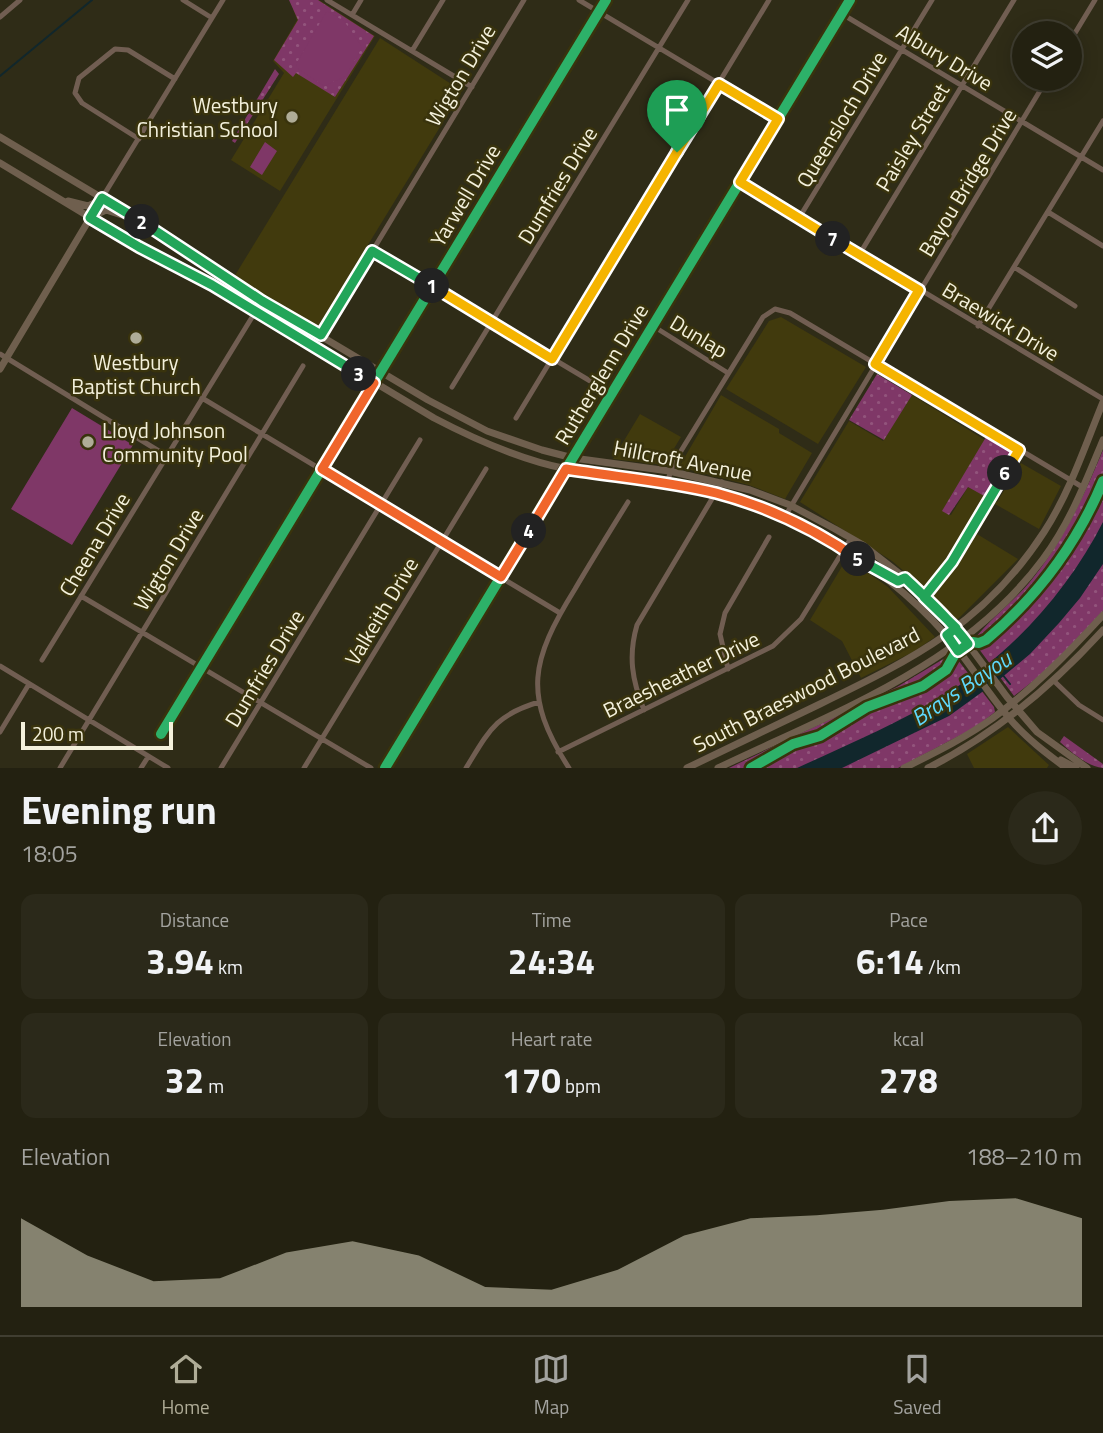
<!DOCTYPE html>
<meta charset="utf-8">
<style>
:root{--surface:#232111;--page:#2b291a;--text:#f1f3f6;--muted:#a3a39f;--line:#403e31;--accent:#afac97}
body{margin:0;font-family:"Titillium Web",sans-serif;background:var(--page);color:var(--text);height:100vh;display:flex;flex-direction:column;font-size:26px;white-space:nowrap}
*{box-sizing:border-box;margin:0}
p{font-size:23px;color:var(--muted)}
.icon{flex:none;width:38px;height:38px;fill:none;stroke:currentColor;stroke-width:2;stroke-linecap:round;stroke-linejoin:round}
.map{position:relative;height:768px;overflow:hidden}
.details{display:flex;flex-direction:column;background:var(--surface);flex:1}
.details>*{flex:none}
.fabs{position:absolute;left:1012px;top:21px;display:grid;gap:14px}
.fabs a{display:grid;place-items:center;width:70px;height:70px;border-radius:50%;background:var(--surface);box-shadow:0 4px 18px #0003,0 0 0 2px var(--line);font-size:35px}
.scale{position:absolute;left:21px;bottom:18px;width:152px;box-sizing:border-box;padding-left:7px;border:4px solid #f4f1dc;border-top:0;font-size:19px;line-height:24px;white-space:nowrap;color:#f4f1dc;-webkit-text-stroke:5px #39330d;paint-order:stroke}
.pin{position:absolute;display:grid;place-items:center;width:60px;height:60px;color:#fff;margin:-72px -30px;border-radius:50% 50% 50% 0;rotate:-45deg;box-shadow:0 0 7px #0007}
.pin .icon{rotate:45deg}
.km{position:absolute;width:35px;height:35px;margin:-18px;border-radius:50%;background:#222;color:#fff;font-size:19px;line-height:35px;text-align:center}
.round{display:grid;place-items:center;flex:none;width:74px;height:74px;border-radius:37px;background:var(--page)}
.headline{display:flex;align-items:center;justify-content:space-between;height:119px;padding:0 21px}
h1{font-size:38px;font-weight:700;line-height:52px}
.stats{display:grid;grid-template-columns:repeat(3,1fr);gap:10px;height:119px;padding:7px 21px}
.stats div{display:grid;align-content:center;border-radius:14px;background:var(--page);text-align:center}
.stats b{font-size:35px;font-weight:700}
.stats small{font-size:19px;font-weight:400}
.stats p{font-size:19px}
.chart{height:196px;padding:14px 21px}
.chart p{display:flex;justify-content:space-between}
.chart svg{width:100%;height:126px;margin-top:7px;fill:var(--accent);opacity:.7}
.dock{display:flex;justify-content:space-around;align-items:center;height:98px;border-top:2px solid var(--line);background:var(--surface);font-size:19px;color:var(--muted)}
.dock a{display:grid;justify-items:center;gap:4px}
.dock .selected{color:var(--accent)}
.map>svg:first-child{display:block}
.built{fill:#413a0d}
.grass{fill:url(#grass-dots)}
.park{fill:#7f3767}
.water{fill:#11272c}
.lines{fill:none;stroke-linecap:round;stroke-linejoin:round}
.stream{stroke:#11272c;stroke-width:2}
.minor{stroke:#715e52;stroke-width:5}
.major{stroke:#6f5f4e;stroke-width:7}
.cycleway-casing{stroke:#39330d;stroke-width:15}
.cycleway{stroke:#2db169;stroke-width:10}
.split-1-casing{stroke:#fff;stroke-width:14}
.split-2-casing{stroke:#fff;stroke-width:14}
.split-3-casing{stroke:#fff;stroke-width:14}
.split-4-casing{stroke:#fff;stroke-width:14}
.split-5-casing{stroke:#fff;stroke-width:14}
.split-6-casing{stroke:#fff;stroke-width:14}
.split-7-casing{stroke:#fff;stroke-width:14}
.split-8-casing{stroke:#fff;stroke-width:14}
.split-1{stroke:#f5b400;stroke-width:9}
.split-2{stroke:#22a559;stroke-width:9}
.split-3{stroke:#22a559;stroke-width:9}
.split-4{stroke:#f0652b;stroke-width:9}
.split-5{stroke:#f0652b;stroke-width:9}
.split-6{stroke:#22a559;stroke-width:9}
.split-7{stroke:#f5b400;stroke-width:9}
.split-8{stroke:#f5b400;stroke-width:9}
.poi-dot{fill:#afac97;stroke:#39330d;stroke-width:2.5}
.labels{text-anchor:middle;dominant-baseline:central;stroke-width:5;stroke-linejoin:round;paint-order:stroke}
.street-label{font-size:21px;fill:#f4f1dc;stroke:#39330d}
.poi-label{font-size:21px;fill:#f4f1dc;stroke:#39330d;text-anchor:end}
.water-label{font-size:23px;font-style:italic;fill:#5ed9fc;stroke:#39330d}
</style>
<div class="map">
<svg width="1103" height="768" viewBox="0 0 1103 768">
<defs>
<pattern id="grass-dots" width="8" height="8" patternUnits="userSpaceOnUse" patternTransform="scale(1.75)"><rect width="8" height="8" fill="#7f3767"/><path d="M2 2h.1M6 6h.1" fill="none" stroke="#92547c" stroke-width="1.8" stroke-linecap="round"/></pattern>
</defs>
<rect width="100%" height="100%" fill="#2f2c17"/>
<path class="built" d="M290,0H319L375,36L280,191L231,160L284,73L273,61L297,20Z
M380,38L462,91L319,325L316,326L234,277Z
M781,317L866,367L818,444L726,389L769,321Z
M721,395L779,429V433L812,453L785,499L749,485L679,467Z
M912,395L985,440L943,510L949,515H951L968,487L997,502L1021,463L1061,486L1039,529L995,504L977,534L1018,559L958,619H954L925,589L892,561L800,502L849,421L883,441Z
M640,414L681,437L664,465L613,459Z
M847,558L888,587L935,637L913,652L861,678L842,641L810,620Z
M1008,727L1049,765L1047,768H974L967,754Z"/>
<path class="grass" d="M289,0H318L374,36L335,97L296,73L293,77L274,60L298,20Z
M275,69L279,74L235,143L232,141Z
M877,374L912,395L884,440L849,420Z
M986,437L1009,451V458L986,497L968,487L949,515L942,511Z
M1103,450V611L1047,670L1014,696L973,641C990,618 1015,601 1033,578C1064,539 1084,496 1103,450Z
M950,655L958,660L994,707L995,712L976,727L898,768H729L897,687Z
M1064,736L1103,764V768C1088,767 1071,752 1060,742Z"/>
<path class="park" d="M327,11L344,21L362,47L346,76L324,86L297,68L296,64Z
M265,142L277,151L262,175L250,167Z
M72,408L133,445L72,545L11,509Z"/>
<path class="water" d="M1103,522V564L1080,598L1059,623L1030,654L1000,679L949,716L842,768H797C847,745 899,723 946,694C1011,654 1068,591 1103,522Z"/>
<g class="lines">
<path class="stream" d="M0,76L92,0
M1002,674L1010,684"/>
<path class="minor" d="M183,0L212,18
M327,0L472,87
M579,0L778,119
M842,14L1103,170
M352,15L361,0
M0,17L20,0
M1069,43L1095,0
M412,51L443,0
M139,139L82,103L75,93L79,78L115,49L128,50L175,79
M740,182L1103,399
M102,198L223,0
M1048,212L1103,246
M799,218L932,0
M372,251L612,394
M859,255L1014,0
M1014,267L1075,306
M653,326L728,373
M978,326L1103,121
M315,346L524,0
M0,354L167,456
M452,387L688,0
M202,398L560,613
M516,418L769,0
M667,483L673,464L763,317L775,309L790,313L1084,488
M784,518L1047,79
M81,596L371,768
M924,597L952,562L1019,450
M42,660L262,301
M0,666L168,768
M728,669L720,634L725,613L769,537
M1054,681L1079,705L1103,720
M644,710C632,680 628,656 637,625L722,482
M0,732L29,684
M161,734L606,0
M558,752L773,646L801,619L851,538
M60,768L303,366
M141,768L148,757
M221,768L420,440
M304,768L486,469
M385,768L850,0
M466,768C489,731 495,715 539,702
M569,768C522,695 531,660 575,589C592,560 610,531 628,502"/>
<path class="major" d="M0,137L179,244L262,301L428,400L487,431L542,450L573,458L669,471L750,490L790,505L835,529L863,545L905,578L956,628L1007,697L1037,732L1087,768
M0,163L139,247L212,285L434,418C476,440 521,460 567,469C600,476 634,478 667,483C721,492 774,510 822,537C868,562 911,595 946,635C969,661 987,693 1010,719C1026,738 1046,753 1066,768
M68,201L88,206L99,201
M93,216L106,210L125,216
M0,369L102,198
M1061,760L1076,768
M687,768C731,747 776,725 820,704C915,658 985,623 1044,532C1070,492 1085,446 1103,402
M718,768C835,712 964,666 1043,559C1070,523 1086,481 1103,440
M904,768C934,753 965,738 993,718C1034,688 1069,652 1103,615
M928,768C996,734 1052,686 1103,630"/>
<defs>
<path id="cycleway" d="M161,734L606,0
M385,768L850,0
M751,768L793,744L820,736L867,707L923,686L946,670L955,654L972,642L979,643L986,640C1038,596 1077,544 1103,481"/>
</defs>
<use href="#cycleway" class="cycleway-casing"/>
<use href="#cycleway" class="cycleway"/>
</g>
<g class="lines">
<defs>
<path id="split-1" d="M432,286L552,359L677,152"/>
<path id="split-2" d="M142,222L262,301L321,335L372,251L432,286"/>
<path id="split-3" d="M142,222L102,198L90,218L139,247L212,285L359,374"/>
<path id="split-4" d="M359,374L374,383L322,469L501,577L529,531"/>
<path id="split-5" d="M529,531L566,469C616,477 667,481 716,493C766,506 816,530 858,559"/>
<path id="split-6" d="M858,559L898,581L905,578C927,599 950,620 968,644L958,651L947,635L956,628L924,597L952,562L1005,473"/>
<path id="split-7" d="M833,239L919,290L875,364L1019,450L1005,473"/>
<path id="split-8" d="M677,152L719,84L778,119L740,182L833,239"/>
</defs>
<use href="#split-1" class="split-1-casing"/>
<use href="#split-2" class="split-2-casing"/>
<use href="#split-3" class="split-3-casing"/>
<use href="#split-4" class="split-4-casing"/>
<use href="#split-5" class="split-5-casing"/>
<use href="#split-6" class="split-6-casing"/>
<use href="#split-7" class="split-7-casing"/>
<use href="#split-8" class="split-8-casing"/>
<use href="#split-1" class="split-1"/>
<use href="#split-2" class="split-2"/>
<use href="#split-3" class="split-3"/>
<use href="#split-4" class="split-4"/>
<use href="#split-5" class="split-5"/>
<use href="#split-6" class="split-6"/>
<use href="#split-7" class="split-7"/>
<use href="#split-8" class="split-8"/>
</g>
<g class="poi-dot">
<circle cx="292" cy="117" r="7"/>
<circle cx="136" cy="338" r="7"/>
<circle cx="88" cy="442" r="7"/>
</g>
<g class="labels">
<g class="street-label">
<text transform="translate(945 57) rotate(31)">Albury Drive</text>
<text transform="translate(460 75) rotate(-59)">Wigton Drive</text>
<text transform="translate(841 119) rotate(-59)">Queensloch Drive</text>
<text transform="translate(912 137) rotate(-59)">Paisley Street</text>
<text transform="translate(967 182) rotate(-59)">Bayou Bridge Drive</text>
<text transform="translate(557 185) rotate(-59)">Dumfries Drive</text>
<text transform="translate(465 195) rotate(-59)">Yarwell Drive</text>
<text transform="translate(1001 321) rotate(31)">Braewick Drive</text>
<text transform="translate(699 336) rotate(31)">Dunlap</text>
<text transform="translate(601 374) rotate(-59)">Rutherglenn Drive</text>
<text transform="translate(683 460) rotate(11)">Hillcroft Avenue</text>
<text transform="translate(94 544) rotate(-59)">Cheena Drive</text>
<text transform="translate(168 559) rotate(-59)">Wigton Drive</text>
<text transform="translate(381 611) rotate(-59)">Valkeith Drive</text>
<text transform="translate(264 668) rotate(-59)">Dumfries Drive</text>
<text transform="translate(681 674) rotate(-26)">Braesheather Drive</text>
<text transform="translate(806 689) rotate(-27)">South Braeswood Boulevard</text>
</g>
<g class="poi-label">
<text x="278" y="105">Westbury<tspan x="278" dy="24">Christian School</tspan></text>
<text x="136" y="362" text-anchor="middle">Westbury<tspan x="136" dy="24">Baptist Church</tspan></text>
<text x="102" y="430" text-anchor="start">Lloyd Johnson<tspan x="102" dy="24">Community Pool</tspan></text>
</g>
<g class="water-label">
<text transform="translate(961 688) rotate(-34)">Brays Bayou</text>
</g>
</g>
</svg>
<div class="fabs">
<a><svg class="icon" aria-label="layers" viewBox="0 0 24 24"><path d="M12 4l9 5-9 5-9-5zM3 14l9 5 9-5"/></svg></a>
</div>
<div class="scale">200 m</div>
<div class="pin" style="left:677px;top:152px;background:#1e9e55"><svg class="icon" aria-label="arrive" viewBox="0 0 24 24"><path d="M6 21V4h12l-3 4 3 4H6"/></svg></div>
<b class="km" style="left:432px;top:286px">1</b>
<b class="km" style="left:142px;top:222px">2</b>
<b class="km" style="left:359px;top:374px">3</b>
<b class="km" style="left:529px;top:531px">4</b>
<b class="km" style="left:858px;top:559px">5</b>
<b class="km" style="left:1005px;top:473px">6</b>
<b class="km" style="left:833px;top:239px">7</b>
</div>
<section class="details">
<div class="headline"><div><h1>Evening run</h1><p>18:05</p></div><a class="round"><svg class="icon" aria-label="share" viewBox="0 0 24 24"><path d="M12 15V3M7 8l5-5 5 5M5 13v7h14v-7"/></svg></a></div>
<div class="stats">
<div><p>Distance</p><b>3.94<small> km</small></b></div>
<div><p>Time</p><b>24:34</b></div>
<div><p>Pace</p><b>6:14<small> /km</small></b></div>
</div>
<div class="stats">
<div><p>Elevation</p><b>32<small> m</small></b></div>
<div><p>Heart rate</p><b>170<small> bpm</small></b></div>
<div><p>kcal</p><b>278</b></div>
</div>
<div class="chart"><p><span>Elevation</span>188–210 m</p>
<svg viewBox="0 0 160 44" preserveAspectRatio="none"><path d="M0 44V13L10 26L20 35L30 34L40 25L50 21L60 26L70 37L80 38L90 31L100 19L110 13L120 12L130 10L140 7L150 6L160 13V44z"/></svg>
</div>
</section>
<nav class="dock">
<a class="selected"><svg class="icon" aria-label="home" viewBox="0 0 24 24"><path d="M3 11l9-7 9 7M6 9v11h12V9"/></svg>Home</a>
<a><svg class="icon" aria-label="map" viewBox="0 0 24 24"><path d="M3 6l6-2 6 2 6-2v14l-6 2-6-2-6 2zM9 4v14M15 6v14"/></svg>Map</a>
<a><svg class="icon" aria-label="saved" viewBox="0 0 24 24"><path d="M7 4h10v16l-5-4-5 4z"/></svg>Saved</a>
</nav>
